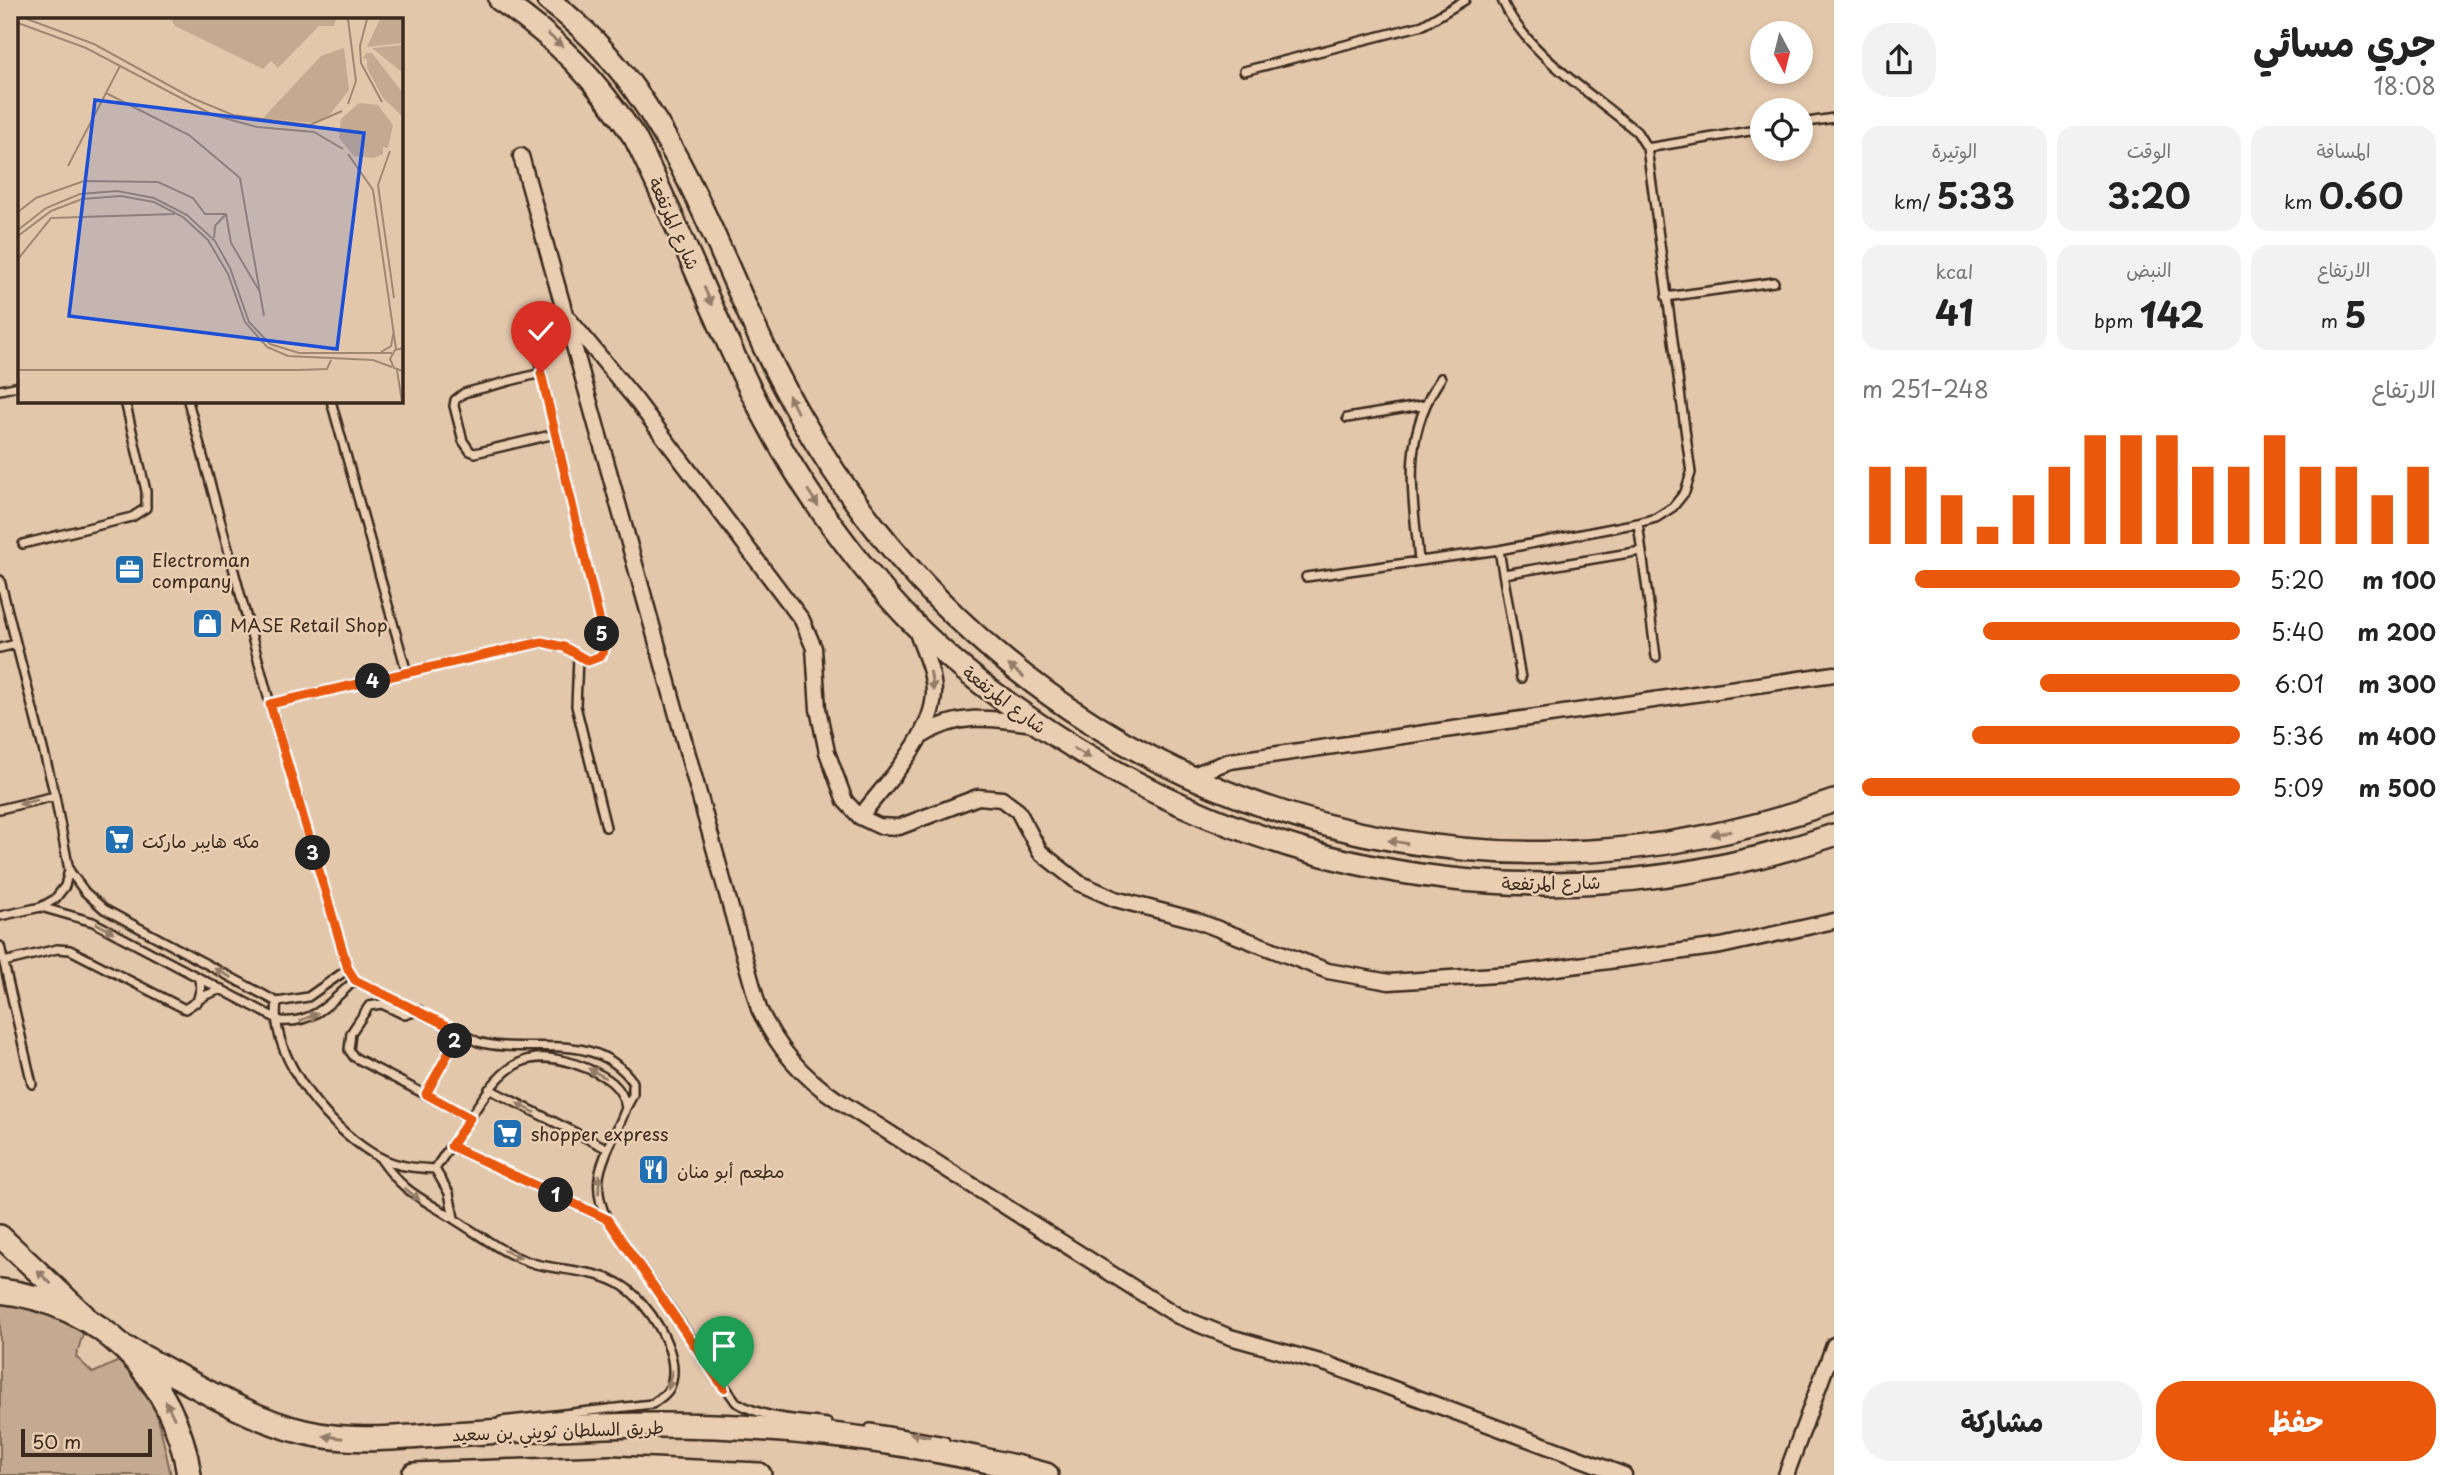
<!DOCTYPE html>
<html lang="ar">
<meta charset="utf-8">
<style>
:root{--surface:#fff;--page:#f2f2f2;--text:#222;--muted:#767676;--accent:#ea580c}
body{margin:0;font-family:"Playpen Sans","Playpen Sans Arabic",sans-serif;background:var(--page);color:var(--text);direction:rtl;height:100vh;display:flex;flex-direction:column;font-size:26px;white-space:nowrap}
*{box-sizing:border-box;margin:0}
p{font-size:23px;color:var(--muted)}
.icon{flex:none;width:38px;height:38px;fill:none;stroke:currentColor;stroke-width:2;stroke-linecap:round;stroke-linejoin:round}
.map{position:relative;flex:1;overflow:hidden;direction:ltr}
.sheet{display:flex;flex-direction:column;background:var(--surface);width:630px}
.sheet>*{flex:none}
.needle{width:46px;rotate:173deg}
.tools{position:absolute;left:1750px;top:21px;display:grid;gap:14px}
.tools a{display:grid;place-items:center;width:63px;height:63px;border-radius:50%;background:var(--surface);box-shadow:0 4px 10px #0003;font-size:35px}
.scale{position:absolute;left:21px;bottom:18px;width:131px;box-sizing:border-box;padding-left:7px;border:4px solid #3b2a1e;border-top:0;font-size:19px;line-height:24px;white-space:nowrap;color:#3b2a1e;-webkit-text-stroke:5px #eaceb1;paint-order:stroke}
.pin{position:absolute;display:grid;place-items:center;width:60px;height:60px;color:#fff;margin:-72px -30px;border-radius:50% 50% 50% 0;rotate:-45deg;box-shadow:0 0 7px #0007}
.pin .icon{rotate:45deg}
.km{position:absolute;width:35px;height:35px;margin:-18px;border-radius:50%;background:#222;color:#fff;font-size:19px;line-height:35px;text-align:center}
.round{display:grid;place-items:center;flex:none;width:74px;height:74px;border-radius:28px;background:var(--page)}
.overview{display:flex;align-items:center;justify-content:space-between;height:119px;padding:0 28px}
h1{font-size:38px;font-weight:700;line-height:52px}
.stats{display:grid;grid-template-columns:repeat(3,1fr);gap:10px;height:119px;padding:7px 28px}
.stats div{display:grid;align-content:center;border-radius:18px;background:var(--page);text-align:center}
.stats b{font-size:35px;font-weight:700}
.stats small{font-size:19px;font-weight:400}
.stats p{font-size:19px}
.chart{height:196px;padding:14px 28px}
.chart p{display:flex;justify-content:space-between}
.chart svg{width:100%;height:126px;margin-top:7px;stroke:var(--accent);stroke-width:6}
.primary-button{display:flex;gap:14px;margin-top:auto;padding:14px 28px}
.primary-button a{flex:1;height:80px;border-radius:28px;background:var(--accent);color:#fff;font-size:28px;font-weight:700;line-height:80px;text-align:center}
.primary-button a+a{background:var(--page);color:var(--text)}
ul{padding:0 28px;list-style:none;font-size:23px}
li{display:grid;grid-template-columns:112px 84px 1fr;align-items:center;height:52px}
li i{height:18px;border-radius:9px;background:var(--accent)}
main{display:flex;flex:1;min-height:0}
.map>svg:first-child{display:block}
.green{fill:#c4aa91;stroke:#806a58;stroke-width:2}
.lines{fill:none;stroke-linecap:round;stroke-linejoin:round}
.service-casing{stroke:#3b2a1e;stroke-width:12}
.minor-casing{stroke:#3b2a1e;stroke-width:19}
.primary-casing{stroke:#3b2a1e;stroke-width:26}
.trunk-casing{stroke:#3b2a1e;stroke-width:28}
.service{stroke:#eaceb1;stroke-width:7}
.minor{stroke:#eaceb1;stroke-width:14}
.primary{stroke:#eaceb1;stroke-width:21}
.trunk{stroke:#eaceb1;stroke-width:23}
.oneway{fill:#927c68}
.route-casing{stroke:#fff;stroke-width:14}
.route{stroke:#ea580c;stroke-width:9}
.labels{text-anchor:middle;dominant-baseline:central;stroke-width:5;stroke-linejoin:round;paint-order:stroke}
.street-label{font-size:18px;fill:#3b2a1e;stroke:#eaceb1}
.poi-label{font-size:18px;fill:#3b2a1e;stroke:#eaceb1;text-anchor:start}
.inset-road{fill:none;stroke:#a08873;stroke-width:2}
.view{fill:#1d4ed8;fill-opacity:0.15;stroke:#1d4ed8;stroke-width:3.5}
.inset-edge{fill:none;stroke:#3b2a1e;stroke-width:3.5}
</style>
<main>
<section class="sheet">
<div class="overview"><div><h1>جري مسائي</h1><p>18:08</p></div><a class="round"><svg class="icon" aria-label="share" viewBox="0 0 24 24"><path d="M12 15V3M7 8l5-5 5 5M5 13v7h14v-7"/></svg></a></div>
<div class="stats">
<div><p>المسافة</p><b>0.60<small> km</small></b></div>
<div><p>الوقت</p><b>3:20</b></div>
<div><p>الوتيرة</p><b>5:33<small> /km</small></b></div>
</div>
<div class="stats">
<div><p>الارتفاع</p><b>5<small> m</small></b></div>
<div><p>النبض</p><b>142<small> bpm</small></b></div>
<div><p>kcal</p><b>41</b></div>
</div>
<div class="chart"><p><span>الارتفاع</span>248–251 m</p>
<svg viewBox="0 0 160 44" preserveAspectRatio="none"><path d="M5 44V17M15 44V17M25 44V27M35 44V38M45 44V27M55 44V17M65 44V6M75 44V6M85 44V6M95 44V17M105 44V17M115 44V6M125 44V17M135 44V17M145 44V27M155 44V17"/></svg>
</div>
<ul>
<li><b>100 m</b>5:20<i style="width:86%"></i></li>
<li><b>200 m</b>5:40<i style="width:68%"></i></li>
<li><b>300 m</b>6:01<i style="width:53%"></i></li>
<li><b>400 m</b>5:36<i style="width:71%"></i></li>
<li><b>500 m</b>5:09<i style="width:100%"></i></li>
</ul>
<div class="primary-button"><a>حفظ</a><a>مشاركة</a></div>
</section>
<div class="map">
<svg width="1834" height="1475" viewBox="0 0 1834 1475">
<rect width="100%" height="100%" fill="#e3c7ab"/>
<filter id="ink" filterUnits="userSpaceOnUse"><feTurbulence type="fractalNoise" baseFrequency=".0143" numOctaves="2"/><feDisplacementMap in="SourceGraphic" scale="14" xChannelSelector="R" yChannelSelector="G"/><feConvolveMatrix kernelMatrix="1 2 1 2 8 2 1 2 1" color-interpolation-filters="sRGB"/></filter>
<g filter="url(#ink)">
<path class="green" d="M0,1302L43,1310L84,1330L76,1357L93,1373L121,1360L157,1413L171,1475H0Z"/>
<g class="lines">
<defs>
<path id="service" d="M1244,71L1423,25L1465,0
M1801,123L1834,118
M1647,148L1762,129
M1666,297L1774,282
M541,373L464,393L455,400L454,406L463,441L470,451L475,453L555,434
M0,390L19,386
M188,401L270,704L348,969L355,980L478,1042C528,1056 595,1028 633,1082V1095L626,1108
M331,401L407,673
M1347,418L1425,405
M1638,523L1656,657
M23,544L132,517L146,508V491L125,401
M1499,550L1521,678
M1419,561C1413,493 1400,438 1441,378
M1504,574L1641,551
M1306,577L1499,550L1638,523L1656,518L1673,507L1685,492L1691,473L1647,148L1637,132C1593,94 1526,54 1502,0
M0,580L55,796L69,870L65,886L55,899L41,907L0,916
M0,648L16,644
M578,657L576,706L606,827
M270,704L542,642L564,647L588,661L601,656L604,650L603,635L536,350
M0,809L55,796
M69,870L85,892L104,909L277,1002L308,997L348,969
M41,907L93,922L281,1021C314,1024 332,1001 355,980
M0,946L32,1084
M4,962L57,949L70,950L185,1009L206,995L222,989
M197,1002L201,987L198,977
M277,1002C268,1058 335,1136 383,1159C399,1167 418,1168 435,1169
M419,1010L405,1015L382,1004L369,1006L351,1033L349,1050L354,1057L470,1118
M489,1089L608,1149
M426,1094L460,1032
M451,1146L606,1219
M380,1158C405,1195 423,1198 457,1221C483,1237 506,1256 536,1264C564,1271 598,1270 623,1286C648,1302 679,1350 672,1381C670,1392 661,1398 652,1404L501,1421
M435,1169C448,1149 462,1130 475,1110C506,1062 528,1045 586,1068C606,1076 623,1086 626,1108C611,1149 585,1175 607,1219L736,1402C764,1419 796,1419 827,1423
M435,1169L449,1193L454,1218
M870,1428L945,1441"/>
<path id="minor" d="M521,156L759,1009C778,1048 800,1075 836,1099L1178,1316L1230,1337L1327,1364L1624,1475
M568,318L635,399L802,620L814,648L818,709L827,752L845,801L860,817L879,826L899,827L978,797L1002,799L1018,811L1040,852L1079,883L1115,899L1195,920L1328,971L1389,982L1511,974L1721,946L1834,921
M922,736C958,712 992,718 1033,724
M1190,776L1230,761L1834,674
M860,817C885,784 933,736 934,693C934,672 923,650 916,630
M1786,1475L1834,1345"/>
<path id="primary" d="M500,0C557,38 597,81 635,138C697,261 740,395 820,509C849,549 879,589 914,624C962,673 1017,712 1075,748C1308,891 1574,923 1834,835
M548,0C685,101 719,278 801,418C1012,784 1435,943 1834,801
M0,1236L84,1315"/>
<path id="trunk" d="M0,1291C99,1302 175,1377 189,1475
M127,1349C181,1376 246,1419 304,1432C354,1444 402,1437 452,1434C503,1431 554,1428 605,1426C752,1421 904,1437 1046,1475
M414,1475L610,1468L759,1475"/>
</defs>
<use href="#service" class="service-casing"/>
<use href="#minor" class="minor-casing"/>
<use href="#primary" class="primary-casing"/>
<use href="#trunk" class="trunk-casing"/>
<use href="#service" class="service"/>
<use href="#minor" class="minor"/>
<use href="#primary" class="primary"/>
<use href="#trunk" class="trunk"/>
</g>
<defs><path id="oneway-solid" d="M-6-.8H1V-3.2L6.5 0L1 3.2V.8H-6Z" transform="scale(1.75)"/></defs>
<g class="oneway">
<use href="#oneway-solid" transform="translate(555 40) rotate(41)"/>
<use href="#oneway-solid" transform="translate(708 296) rotate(66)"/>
<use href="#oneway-solid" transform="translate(793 404) rotate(-116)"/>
<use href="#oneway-solid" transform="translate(813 498) rotate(57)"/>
<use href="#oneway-solid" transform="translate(1016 671) rotate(-142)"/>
<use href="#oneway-solid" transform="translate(932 681) rotate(80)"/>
<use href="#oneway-solid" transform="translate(1082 753) rotate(31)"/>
<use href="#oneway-solid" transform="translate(28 802) rotate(167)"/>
<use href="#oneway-solid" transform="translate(1721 833) rotate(169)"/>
<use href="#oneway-solid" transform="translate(1398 842) rotate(-170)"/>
<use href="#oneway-solid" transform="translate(105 928) rotate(28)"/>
<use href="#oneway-solid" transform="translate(223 973) rotate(-152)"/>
<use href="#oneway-solid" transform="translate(309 1017) rotate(-22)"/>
<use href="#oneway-solid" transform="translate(597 1073) rotate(-152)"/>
<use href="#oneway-solid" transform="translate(526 1108) rotate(-153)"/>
<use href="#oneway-solid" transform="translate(599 1184) rotate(-87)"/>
<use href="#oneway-solid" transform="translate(412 1194) rotate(39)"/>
<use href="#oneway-solid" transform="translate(512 1254) rotate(25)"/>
<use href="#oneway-solid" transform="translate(44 1277) rotate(-136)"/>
<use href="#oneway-solid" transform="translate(670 1380) rotate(102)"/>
<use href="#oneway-solid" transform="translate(170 1410) rotate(-116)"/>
<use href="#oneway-solid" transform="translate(920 1435) rotate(-170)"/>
<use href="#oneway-solid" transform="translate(333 1437) rotate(-172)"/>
</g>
</g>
<g class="lines" filter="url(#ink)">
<defs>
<path id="route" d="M541,373L603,635L604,650L601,656L588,661L564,647L542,642L270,704L348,969L355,980L460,1032L426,1094L470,1118L451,1146L607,1219L724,1388"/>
</defs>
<use href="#route" class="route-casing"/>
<use href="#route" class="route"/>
</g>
<defs>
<symbol id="office-square" viewBox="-11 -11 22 22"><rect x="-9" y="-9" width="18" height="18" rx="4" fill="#1f6fb2" stroke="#eaceb1"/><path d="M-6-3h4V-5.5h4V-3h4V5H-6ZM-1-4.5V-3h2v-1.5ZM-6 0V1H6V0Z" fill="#fff"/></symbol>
<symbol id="shop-square" viewBox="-11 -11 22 22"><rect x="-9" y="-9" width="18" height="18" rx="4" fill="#1f6fb2" stroke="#eaceb1"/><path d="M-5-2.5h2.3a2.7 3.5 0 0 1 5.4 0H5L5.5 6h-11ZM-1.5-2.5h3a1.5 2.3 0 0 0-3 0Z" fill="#fff"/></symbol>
<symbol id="supermarket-square" viewBox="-11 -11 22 22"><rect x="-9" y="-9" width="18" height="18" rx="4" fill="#1f6fb2" stroke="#eaceb1"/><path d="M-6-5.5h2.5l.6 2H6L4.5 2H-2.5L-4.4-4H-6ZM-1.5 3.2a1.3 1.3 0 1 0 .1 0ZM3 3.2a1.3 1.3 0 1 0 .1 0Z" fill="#fff"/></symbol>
<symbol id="restaurant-square" viewBox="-11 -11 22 22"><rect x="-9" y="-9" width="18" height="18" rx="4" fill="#1f6fb2" stroke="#eaceb1"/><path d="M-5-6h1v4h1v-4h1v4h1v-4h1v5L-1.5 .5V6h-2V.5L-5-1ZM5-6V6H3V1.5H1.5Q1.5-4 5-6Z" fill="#fff"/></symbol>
</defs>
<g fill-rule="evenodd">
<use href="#office-square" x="112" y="552" width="35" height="35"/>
<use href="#shop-square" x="190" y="606" width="35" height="35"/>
<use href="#supermarket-square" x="102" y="822" width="35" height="35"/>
<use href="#supermarket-square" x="490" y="1116" width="35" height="35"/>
<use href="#restaurant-square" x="636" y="1152" width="35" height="35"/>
</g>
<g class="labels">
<g class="street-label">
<text transform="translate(675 223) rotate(66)">شارع المرتفعة</text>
<text transform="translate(1005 699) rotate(37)">شارع المرتفعة</text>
<text transform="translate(1551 882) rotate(-1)">شارع المرتفعة</text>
<text transform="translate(558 1430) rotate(-2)">طريق السلطان ثويني بن سعيد</text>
</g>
<g class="poi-label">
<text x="152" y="559">Electroman<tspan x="152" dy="21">company</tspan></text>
<text x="230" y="624">MASE Retail Shop</text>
<text x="142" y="840">مكه هايبر ماركت</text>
<text x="531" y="1133">shopper express</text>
<text x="677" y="1170">مطعم أبو منان</text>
</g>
</g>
<g transform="translate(18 18)">
<rect width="385" height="385" fill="#e3c7ab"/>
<path d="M153,1H318L316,8H301L260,50L253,43L245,51L157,8ZM362,1H385V25L349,29ZM385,27V55L354,30ZM326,30L331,72L310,99L296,105L245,100L303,38ZM348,35H354L385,75V99L365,80L349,50V41L345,40ZM341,85L360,87L375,107L370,130L365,129V136L356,140L336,138L321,120L323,101Z" fill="#c4aa91"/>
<path class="inset-road" d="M9,1L76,26L174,80L215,97L292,107L324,93M349,1L342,28L343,45L364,84M0,5L68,30L195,97L239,109L296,114L325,131M88,75L171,117L222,160L246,298M330,86L338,63L330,1M372,133L360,167L376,280M330,136L355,172L378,331M50,148L102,48M0,194L18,180L66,163L140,164L175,180L187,196H208L213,225L242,274M0,212L28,190L62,176L99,173L136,180L169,197L197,223L212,250L231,304L252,326L281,335H374M0,218L33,193L64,181L103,178L136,184L165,199L190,222L210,256L227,304L249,329L270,338L355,342L374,349M196,220L197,208L208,196M0,241L33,200L157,196M385,330L377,332L372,341L376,350L385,353M363,334L373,328L376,312M0,352H280L309,351L313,342M379,352L384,384"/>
<path class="view" d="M77,82L346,115L319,331L51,298Z"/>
<rect width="385" height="385" class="inset-edge"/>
</g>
</svg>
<div class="tools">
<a><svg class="needle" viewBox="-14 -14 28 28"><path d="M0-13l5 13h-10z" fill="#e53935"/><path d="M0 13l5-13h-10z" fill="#767676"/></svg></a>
<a><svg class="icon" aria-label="locate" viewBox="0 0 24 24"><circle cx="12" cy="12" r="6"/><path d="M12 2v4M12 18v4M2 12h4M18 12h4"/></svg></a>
</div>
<div class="scale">50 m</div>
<div class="pin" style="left:724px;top:1388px;background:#1e9e55"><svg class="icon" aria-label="arrive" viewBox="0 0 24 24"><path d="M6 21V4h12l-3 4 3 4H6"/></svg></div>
<div class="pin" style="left:541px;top:373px;background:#d93025"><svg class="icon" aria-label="check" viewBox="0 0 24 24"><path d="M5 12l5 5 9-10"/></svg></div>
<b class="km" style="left:556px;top:1195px">1</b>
<b class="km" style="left:455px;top:1041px">2</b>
<b class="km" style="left:313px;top:853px">3</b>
<b class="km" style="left:373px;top:681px">4</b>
<b class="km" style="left:602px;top:634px">5</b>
</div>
</main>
